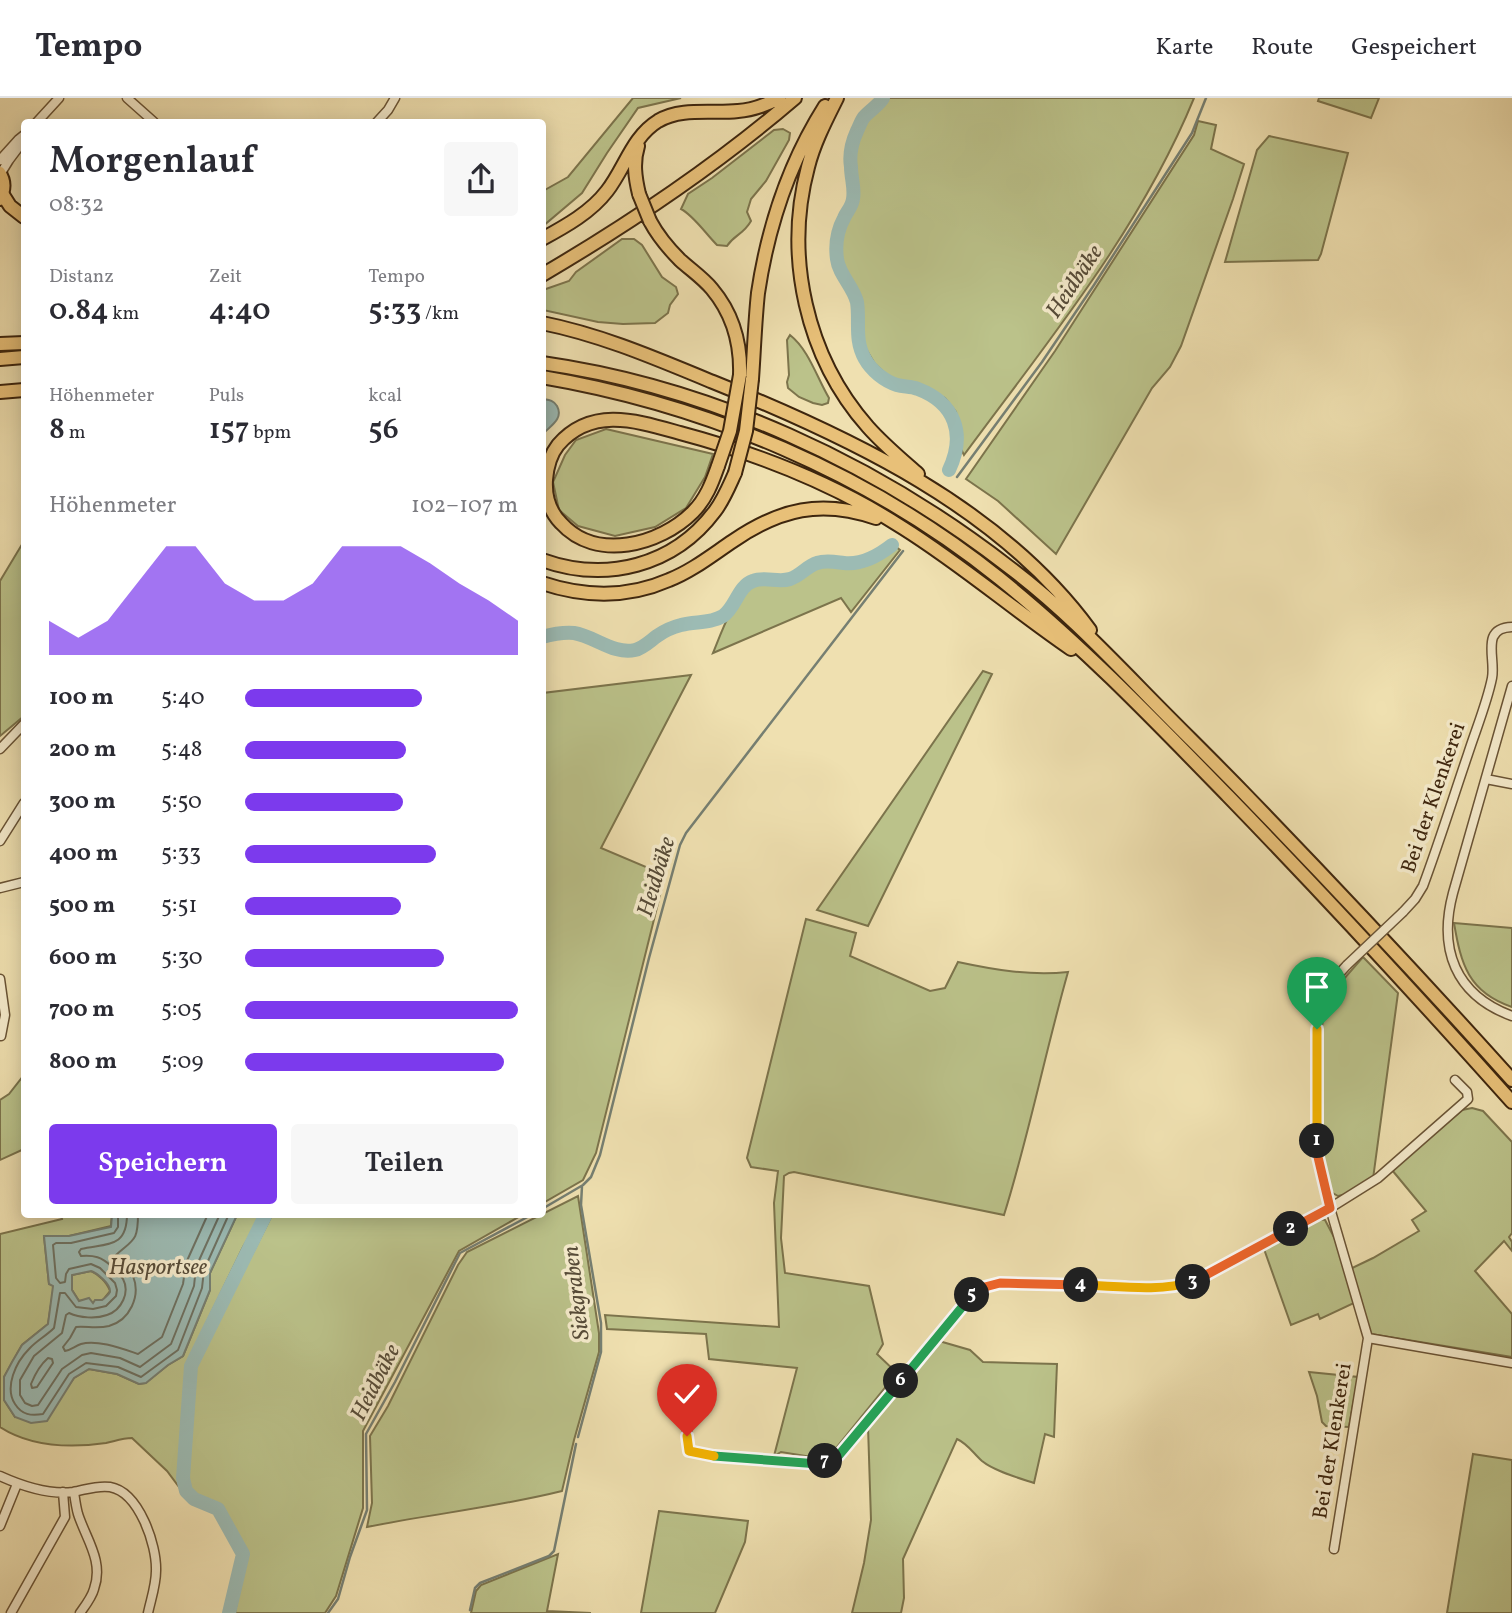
<!DOCTYPE html>
<html lang="de">
<meta charset="utf-8">
<style>
:root{--surface:#fff;--page:#f7f7f7;--text:#2b2b33;--muted:#7c7c81;--line:#e1e1e2;--accent:#7c3aed}
body{margin:0;font-family:Vollkorn,serif;background:var(--page);color:var(--text);height:100vh;display:flex;flex-direction:column;font-size:26px;white-space:nowrap}
*{box-sizing:border-box;margin:0}
p{font-size:23px;color:var(--muted)}
.icon{flex:none;width:38px;height:38px;fill:none;stroke:currentColor;stroke-width:2;stroke-linecap:round;stroke-linejoin:round}
.map{position:relative;flex:1;overflow:hidden}
.details{position:absolute;left:21px;top:21px;width:525px;height:1099px;display:flex;flex-direction:column;background:var(--surface);border-radius:7px;box-shadow:0 4px 18px #0003}
.details>*{flex:none}
.pin{position:absolute;display:grid;place-items:center;width:60px;height:60px;color:#fff;margin:-72px -30px;border-radius:50% 50% 50% 0;rotate:-45deg;box-shadow:0 0 7px #0007}
.pin .icon{rotate:45deg}
.km{position:absolute;width:35px;height:35px;margin:-18px;border-radius:50%;background:#222;color:#fff;font-size:19px;line-height:35px;text-align:center}
.round{display:grid;place-items:center;flex:none;width:74px;height:74px;border-radius:7px;background:var(--page)}
.summary{display:flex;align-items:center;justify-content:space-between;height:119px;padding:0 28px}
h1{font-size:38px;font-weight:600;line-height:52px}
.metrics{display:grid;grid-template-columns:repeat(3,1fr);gap:10px;height:119px;padding:7px 28px}
.metrics div{display:grid;align-content:center}
.metrics b{font-size:30px;font-weight:600}
.metrics small{font-size:19px;font-weight:400}
.metrics p{font-size:19px}
.chart{height:196px;padding:14px 28px}
.chart p{display:flex;justify-content:space-between}
.chart svg{width:100%;height:126px;margin-top:7px;fill:var(--accent);opacity:.7}
.primary-button{display:flex;gap:14px;margin-top:auto;padding:14px 28px}
.primary-button a{flex:1;height:80px;border-radius:7px;background:var(--accent);color:#fff;font-size:28px;font-weight:600;line-height:80px;text-align:center}
.primary-button a+a{background:var(--page);color:var(--text)}
ul{padding:0 28px;list-style:none;font-size:23px}
li{display:grid;grid-template-columns:112px 84px 1fr;align-items:center;height:52px}
li i{height:18px;border-radius:9px;background:var(--accent)}
header{display:flex;align-items:center;gap:42px;box-sizing:border-box;height:98px;padding:0 35px;background:var(--surface);border-bottom:2px solid var(--line)}
header strong{font-size:33px}
nav{display:flex;gap:38px;margin-inline-start:auto;font-size:24px}
.map>svg:first-child{display:block}
.green{fill:#bbc28a;stroke:#7c744c;stroke-width:2}
.water{fill:#9cbbb4;stroke:#767f72;stroke-width:2;fill-rule:evenodd}
.lines{fill:none;stroke-linecap:round;stroke-linejoin:round}
.shore{stroke:#6d7061;stroke-width:2}
.stream{stroke:#767f72;stroke-width:2.5}
.river{stroke:#9cbbb4;stroke-width:14}
.minor-casing{stroke:#6a5436;stroke-width:11}
.major-casing{stroke:#3e260e;stroke-width:14}
.highway-casing{stroke:#3e260e;stroke-width:16}
.minor{stroke:#f5ebcc;stroke-width:8}
.major{stroke:#e8c078;stroke-width:10}
.highway{stroke:#e8c078;stroke-width:12}
.minor-bridge-casing{stroke:#6a5436;stroke-width:11;stroke-linecap:butt}
.highway-bridge-casing{stroke:#3e260e;stroke-width:16;stroke-linecap:butt}
.minor-bridge{stroke:#f5ebcc;stroke-width:8}
.highway-bridge{stroke:#e8c078;stroke-width:12}
.split-1-casing{stroke:#fff;stroke-width:14}
.split-2-casing{stroke:#fff;stroke-width:14}
.split-3-casing{stroke:#fff;stroke-width:14}
.split-4-casing{stroke:#fff;stroke-width:14}
.split-5-casing{stroke:#fff;stroke-width:14}
.split-6-casing{stroke:#fff;stroke-width:14}
.split-7-casing{stroke:#fff;stroke-width:14}
.split-8-casing{stroke:#fff;stroke-width:14}
.split-9-casing{stroke:#fff;stroke-width:14}
.split-1{stroke:#f5b400;stroke-width:9}
.split-2{stroke:#f0652b;stroke-width:9}
.split-3{stroke:#f0652b;stroke-width:9}
.split-4{stroke:#f5b400;stroke-width:9}
.split-5{stroke:#f0652b;stroke-width:9}
.split-6{stroke:#22a559;stroke-width:9}
.split-7{stroke:#22a559;stroke-width:9}
.split-8{stroke:#22a559;stroke-width:9}
.split-9{stroke:#f5b400;stroke-width:9}
.labels{text-anchor:middle;dominant-baseline:central;stroke-width:7;stroke-linejoin:round;paint-order:stroke}
.street-label{font-size:21px;fill:#3e260e;stroke:#f5ebcc}
.water-label{font-size:23px;font-style:italic;fill:#564b38;stroke:#f5ebcc}
</style>
<header>
<strong>Tempo</strong>
<nav><a>Karte</a><a>Route</a><a>Gespeichert</a></nav>
</header>
<div class="map">
<svg width="1512" height="1515" viewBox="0 0 1512 1515">
<rect width="100%" height="100%" fill="#efe0b0"/>
<filter id="stains"><feTurbulence type="fractalNoise" baseFrequency=".00286" numOctaves="4"/><feColorMatrix values="0 0 0 0 .2 0 0 0 0 .09 0 0 0 0 .02 0 0 0 .5 -.17"/></filter>
<radialGradient id="worn" r=".72"><stop offset=".6" stop-color="#630" stop-opacity="0"/><stop offset="1" stop-color="#630" stop-opacity=".3"/></radialGradient>
<path class="green" d="M633,0H681L638,10L607,55L582,95L543,128V93L568,79Z
M888,0H1194C1140,132 1048,243 964,357L961,351L956,314L945,300L931,293L898,284L887,277L875,266L866,251L861,236L860,205L838,160V139L856,101V85L853,64L854,49L864,22L887,3Z
M1319,0H1379L1371,20L1318,3Z
M1198,23L1216,27L1211,51L1244,66L1233,101L1181,248L1170,269L1152,290L1056,456L998,403L966,381L1055,253L1194,37Z
M783,31L790,35L789,42L766,83L751,101L747,114L751,123C743,137 735,136 727,148L717,147C706,136 693,117 681,111L688,96L712,80L774,32Z
M1269,38L1348,55L1321,156L1318,162L1225,164L1257,52Z
M622,141H634L642,147L662,179L676,189L678,196L670,207L668,215L655,225L623,226L598,224L543,212V192L569,183L576,174Z
M790,237C809,252 817,280 829,300L828,305L822,307L813,305L799,299L788,290L787,284L789,277L787,242Z
M606,331L713,356L705,379L686,410L655,429L615,438L578,428L559,412L553,384L565,357L576,342Z
M24,443V618L0,638V483Z
M895,448L900,452L851,514L841,500L713,555C722,533 731,505 750,489C760,480 774,486 786,484C800,482 808,472 820,468C831,465 842,471 853,470C867,470 886,459 895,448Z
M983,573L992,576L868,828L817,812Z
M691,577L601,750L665,777L596,1055L583,1082L543,1105V595Z
M806,821L856,835L850,858L930,893L945,890L958,864C995,872 1031,878 1068,874C1045,955 1029,1037 1004,1117L794,1074L789,1075L784,1078L781,1140L785,1175L869,1188L883,1246L877,1256L897,1275L837,1349L818,1360L781,1354L774,1358L797,1270L709,1261L706,1236L607,1231L605,1217L779,1229L774,1105L778,1073L751,1069L747,1060Z
M1454,825L1512,830V909C1468,894 1461,866 1454,825Z
M1363,859L1398,895L1373,1081L1347,1096L1338,1098L1331,1094L1321,1065L1320,938L1322,917L1329,898Z
M24,977V1051L0,1062V1002L9,996Z
M1472,1010L1483,1013L1512,1044V1135L1509,1139L1512,1144V1153L1504,1143L1475,1173L1512,1216V1259L1371,1236L1350,1171L1373,1160L1419,1133L1412,1122L1426,1113L1392,1072L1462,1012Z
M578,1098L599,1235V1254L574,1342L562,1393C498,1409 432,1416 367,1429L372,1405L370,1338L388,1308L458,1167L467,1154Z
M61,1117H112L111,1128L69,1138L44,1139L49,1186L54,1187L48,1226L22,1247L4,1279V1302L15,1319L64,1294L74,1280L89,1271L117,1276L139,1286L145,1285L168,1267L183,1258L210,1192V1175L236,1119L242,1117H262L243,1149L186,1267L181,1372L182,1386L179,1389L167,1373L132,1340C123,1340 115,1343 106,1345C71,1350 31,1349 0,1329V1136L62,1121Z
M272,1117H522L459,1153L363,1333V1410L336,1498L325,1515H235L245,1456L222,1411L193,1395L186,1384L194,1271Z
M1317,1121L1325,1122L1336,1143L1354,1205L1320,1221L1318,1216L1291,1227L1264,1151Z
M91,1173C98,1176 107,1184 110,1193L102,1203L93,1205L86,1202L79,1203L72,1192V1177Z
M939,1243L970,1252L983,1264L1057,1266L1054,1339L1045,1336L1034,1385C1019,1380 994,1373 982,1363C973,1355 968,1346 957,1341L903,1461L904,1500L901,1515H852L864,1465L871,1422L868,1328Z
M1309,1274L1358,1279L1349,1329L1326,1328L1322,1324L1317,1298Z
M1473,1356L1512,1362V1515H1447Z
M659,1413L748,1423L745,1444L715,1515H641Z
M558,1456L547,1513L591,1515H471L476,1493L481,1487Z"/>
<path class="water" d="M543,301C549,302 553,302 557,308C564,321 550,328 543,336Z
M112,1117H242L236,1119L210,1175V1192L183,1258L168,1267L146,1285L139,1286L117,1276L89,1271L74,1280L47,1323L31,1325L15,1319L4,1302V1279L12,1264L22,1247L48,1226L53,1188L49,1186L44,1138H69L111,1129ZM91,1173C97,1175 111,1186 110,1194C109,1196 104,1201 102,1202H95L93,1205L89,1200L79,1203L72,1192V1177Z"/>
<g class="lines">
<path class="shore" d="M118,1116V1129L114,1135L71,1145H56L53,1147L56,1180L60,1185L65,1184L66,1176L69,1171L91,1166L100,1170L115,1185L117,1192L116,1198L106,1208L93,1211L76,1209L65,1195H60L54,1230C46,1238 36,1243 29,1251C16,1264 4,1289 15,1306C22,1317 31,1318 43,1316L69,1276L86,1265L118,1269L141,1279L178,1252L202,1190L204,1172L229,1116
M127,1116C127,1150 108,1145 81,1151L79,1154L81,1158C94,1157 102,1159 111,1168C115,1173 120,1176 123,1181C130,1194 122,1212 107,1217C96,1221 80,1220 69,1215L66,1217L62,1235L34,1258L20,1282V1297L25,1305L32,1308L38,1307L62,1271L82,1257L91,1255L120,1260L140,1269L171,1246L194,1188L196,1169L220,1116
M138,1116C138,1143 134,1141 116,1157C121,1165 129,1169 133,1178C141,1198 130,1222 109,1228C97,1231 87,1228 76,1229L70,1240L63,1249L65,1253C71,1252 75,1248 81,1246C97,1241 123,1251 138,1256L162,1239L183,1186L186,1165L208,1116
M48,1260L52,1261L53,1265L37,1289L32,1290L31,1286C35,1276 40,1267 48,1260Z"/>
<path class="stream" d="M957,379L1042,264L1094,187L1192,35L1206,0
M542,1111L583,1087L591,1079L600,1057L649,860L680,747L686,735L903,453
M578,1339L601,1254V1225L581,1107L582,1088
M470,1512L475,1490L480,1485L549,1458L554,1453L576,1346
M328,1515L338,1501L350,1459L367,1412L366,1336L395,1284L460,1155L533,1116"/>
<path class="river" d="M883,0C878,8 870,12 864,19C861,23 859,29 857,33C852,44 849,57 851,69C851,80 855,90 853,101C852,109 847,113 844,120C837,133 835,146 837,161C839,177 853,188 857,204C860,223 854,242 865,261C871,272 884,283 897,287C904,289 911,288 918,291C955,305 966,336 949,372
M542,539C553,536 563,534 574,535C594,538 614,557 635,552C643,550 650,543 657,538C664,533 673,529 681,527C695,523 710,526 723,518C736,509 738,488 753,483C765,478 778,485 790,481C800,478 807,468 817,465C826,462 835,464 844,465C862,467 878,458 892,447
M229,1515L243,1456L218,1411L194,1401L186,1393L183,1380L191,1268L266,1116"/>
<defs>
<path id="minor" d="M127,0L154,24
M37,24L59,0
M377,24L388,12L395,0
M0,62L19,41L24,37
M1,75L9,62L24,42
M1512,588L1453,795C1438,851 1455,897 1512,918
M0,651L24,626
M1486,681L1512,686
M0,743L24,705
M0,790L24,784
M1403,814L1415,801L1423,788C1439,745 1453,700 1468,656C1476,631 1487,605 1492,580C1496,560 1480,530 1512,529
M0,881L5,917L1,938
M1368,1240L1512,1265
M687,1299V1338L689,1353L705,1357L819,1366L840,1357L971,1198L980,1190L1000,1185L1163,1189L1178,1188L1193,1184L1330,1110L1378,1080L1468,1001L1467,994L1455,982
M0,1378C22,1388 48,1397 73,1394C85,1392 97,1387 110,1389C139,1394 157,1447 156,1473C156,1487 151,1501 148,1515
M74,1394C75,1401 76,1409 78,1416C86,1441 104,1463 94,1491C92,1499 85,1508 80,1515
M0,1428L17,1386
M1334,1451L1368,1240L1330,1110L1318,1059L1316,1035L1317,931L1320,911L1326,895L1336,879L1347,867
M11,1515L65,1419L63,1394"/>
<path id="major" d="M0,74C6,83 6,92 0,102"/>
<path id="highway" d="M837,0C826,22 814,45 808,69C784,158 806,259 868,329C883,346 901,361 918,376
M638,48C633,64 635,79 639,96
M3,97L10,108L24,119
M650,123C658,138 668,150 680,162C691,172 703,180 712,191C733,216 741,246 740,277
M542,141C566,128 591,114 607,93C625,70 632,39 658,23C682,9 712,16 738,13C753,12 766,7 779,0
M542,177C629,126 718,66 795,0
M542,225C602,237 657,261 713,284C850,339 1001,410 1090,532
M0,246L24,245
M0,261L24,259
M542,265C711,289 875,365 1009,469C1057,505 1099,548 1141,591C1174,625 1208,658 1241,692C1333,787 1424,884 1512,982
M542,279C707,307 868,375 999,480C1081,546 1155,623 1228,698C1325,798 1419,900 1512,1004
M752,281C754,253 755,223 758,195C768,128 789,65 825,8
M0,294L24,292
M718,368C712,385 706,401 693,414C660,447 596,464 561,425C550,414 545,398 546,382C547,369 550,357 558,347C592,308 637,323 680,335C759,356 835,386 903,430C962,467 1014,512 1071,551
M542,462C606,485 674,468 715,413C724,401 729,388 735,375
M542,485C584,499 628,500 669,482C692,473 712,457 733,443C780,411 821,401 876,420"/>
</defs>
<use href="#minor" class="minor-casing"/>
<use href="#major" class="major-casing"/>
<use href="#highway" class="highway-casing"/>
<use href="#minor" class="minor"/>
<use href="#major" class="major"/>
<use href="#highway" class="highway"/>
<defs>
<path id="minor-bridge" d="M1347,867L1403,814"/>
<path id="highway-bridge" d="M639,96L650,123
M718,368L730,333L740,277
M735,375L746,333L752,281"/>
</defs>
<use href="#minor-bridge" class="minor-bridge-casing"/>
<use href="#highway-bridge" class="highway-bridge-casing"/>
<use href="#minor-bridge" class="minor-bridge"/>
<use href="#highway-bridge" class="highway-bridge"/>
</g>
<g class="lines">
<defs>
<path id="split-1" d="M1317,1043V931"/>
<path id="split-2" d="M1291,1131L1330,1110L1318,1059L1317,1043"/>
<path id="split-3" d="M1193,1184L1291,1131"/>
<path id="split-4" d="M1081,1187C1118,1188 1158,1194 1193,1184"/>
<path id="split-5" d="M972,1197L981,1190L1000,1185L1081,1187"/>
<path id="split-6" d="M901,1283L972,1197"/>
<path id="split-7" d="M825,1363L839,1357L901,1283"/>
<path id="split-8" d="M714,1358L819,1366L825,1363"/>
<path id="split-9" d="M687,1338L689,1353L714,1358"/>
</defs>
<use href="#split-1" class="split-1-casing"/>
<use href="#split-2" class="split-2-casing"/>
<use href="#split-3" class="split-3-casing"/>
<use href="#split-4" class="split-4-casing"/>
<use href="#split-5" class="split-5-casing"/>
<use href="#split-6" class="split-6-casing"/>
<use href="#split-7" class="split-7-casing"/>
<use href="#split-8" class="split-8-casing"/>
<use href="#split-9" class="split-9-casing"/>
<use href="#split-1" class="split-1"/>
<use href="#split-2" class="split-2"/>
<use href="#split-3" class="split-3"/>
<use href="#split-4" class="split-4"/>
<use href="#split-5" class="split-5"/>
<use href="#split-6" class="split-6"/>
<use href="#split-7" class="split-7"/>
<use href="#split-8" class="split-8"/>
<use href="#split-9" class="split-9"/>
</g>
<g class="labels">
<g class="street-label">
<text transform="translate(1434 700) rotate(-71)">Bei der Klenkerei</text>
<text transform="translate(1333 1343) rotate(-81)">Bei der Klenkerei</text>
</g>
<g class="water-label">
<text transform="translate(1075 184) rotate(-56)">Heidbäke</text>
<text transform="translate(657 779) rotate(-73)">Heidbäke</text>
<text x="158" y="1170">Hasportsee</text>
<text transform="translate(577 1195) rotate(-97)">Siekgraben</text>
<text transform="translate(376 1285) rotate(-63)">Heidbäke</text>
</g>
</g>
<rect width="100%" height="100%" filter="url(#stains)"/>
<rect width="100%" height="100%" fill="url(#worn)"/>
</svg>
<div class="pin" style="left:1317px;top:931px;background:#1e9e55"><svg class="icon" aria-label="arrive" viewBox="0 0 24 24"><path d="M6 21V4h12l-3 4 3 4H6"/></svg></div>
<div class="pin" style="left:687px;top:1338px;background:#d93025"><svg class="icon" aria-label="check" viewBox="0 0 24 24"><path d="M5 12l5 5 9-10"/></svg></div>
<b class="km" style="left:1317px;top:1043px">1</b>
<b class="km" style="left:1291px;top:1131px">2</b>
<b class="km" style="left:1193px;top:1184px">3</b>
<b class="km" style="left:1081px;top:1187px">4</b>
<b class="km" style="left:972px;top:1197px">5</b>
<b class="km" style="left:901px;top:1283px">6</b>
<b class="km" style="left:825px;top:1363px">7</b>
<section class="details">
<div class="summary"><div><h1>Morgenlauf</h1><p>08:32</p></div><a class="round"><svg class="icon" aria-label="share" viewBox="0 0 24 24"><path d="M12 15V3M7 8l5-5 5 5M5 13v7h14v-7"/></svg></a></div>
<div class="metrics">
<div><p>Distanz</p><b>0.84<small> km</small></b></div>
<div><p>Zeit</p><b>4:40</b></div>
<div><p>Tempo</p><b>5:33<small> /km</small></b></div>
</div>
<div class="metrics">
<div><p>Höhenmeter</p><b>8<small> m</small></b></div>
<div><p>Puls</p><b>157<small> bpm</small></b></div>
<div><p>kcal</p><b>56</b></div>
</div>
<div class="chart"><p><span>Höhenmeter</span>102–107 m</p>
<svg viewBox="0 0 160 44" preserveAspectRatio="none"><path d="M0 44V32L10 38L20 32L30 19L40 6L50 6L60 19L70 25L80 25L90 19L100 6L110 6L120 6L130 12L140 19L150 25L160 32V44z"/></svg>
</div>
<ul>
<li><b>100 m</b>5:40<i style="width:65%"></i></li>
<li><b>200 m</b>5:48<i style="width:59%"></i></li>
<li><b>300 m</b>5:50<i style="width:58%"></i></li>
<li><b>400 m</b>5:33<i style="width:70%"></i></li>
<li><b>500 m</b>5:51<i style="width:57%"></i></li>
<li><b>600 m</b>5:30<i style="width:73%"></i></li>
<li><b>700 m</b>5:05<i style="width:100%"></i></li>
<li><b>800 m</b>5:09<i style="width:95%"></i></li>
</ul>
<div class="primary-button"><a>Speichern</a><a>Teilen</a></div>
</section>
</div>
